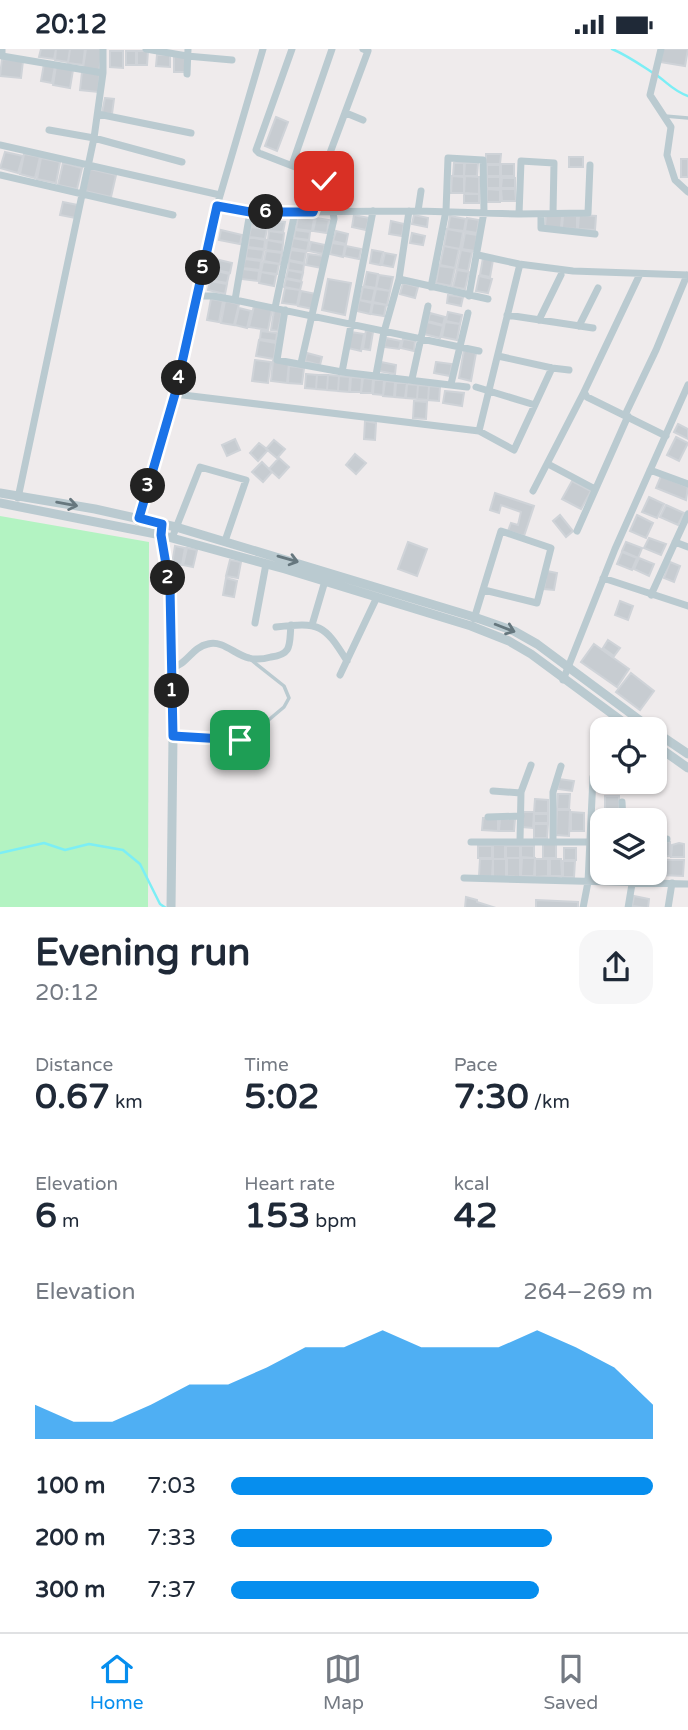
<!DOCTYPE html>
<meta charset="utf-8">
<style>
:root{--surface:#fff;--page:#f6f6f7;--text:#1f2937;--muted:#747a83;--line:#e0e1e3;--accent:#068eee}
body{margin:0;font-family:"Varela Round",sans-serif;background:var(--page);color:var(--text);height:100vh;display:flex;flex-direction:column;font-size:26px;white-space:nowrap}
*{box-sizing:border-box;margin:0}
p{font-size:23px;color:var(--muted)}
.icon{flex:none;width:38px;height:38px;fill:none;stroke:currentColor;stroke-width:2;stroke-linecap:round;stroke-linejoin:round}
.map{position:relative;height:858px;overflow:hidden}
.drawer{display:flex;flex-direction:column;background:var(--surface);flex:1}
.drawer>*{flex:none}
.tools{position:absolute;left:590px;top:668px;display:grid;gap:14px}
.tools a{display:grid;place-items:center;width:77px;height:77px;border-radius:14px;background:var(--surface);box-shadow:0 2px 5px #0004;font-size:35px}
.pin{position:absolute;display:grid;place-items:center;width:60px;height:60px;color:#fff;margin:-30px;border-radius:14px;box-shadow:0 4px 10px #0006}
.km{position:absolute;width:35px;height:35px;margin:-18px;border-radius:50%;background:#222;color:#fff;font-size:19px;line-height:35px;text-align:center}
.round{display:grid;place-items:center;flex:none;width:74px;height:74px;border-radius:21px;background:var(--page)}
.summary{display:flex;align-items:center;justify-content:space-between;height:119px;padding:0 35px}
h1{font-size:38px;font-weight:800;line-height:52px}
.metrics{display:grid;grid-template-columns:repeat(3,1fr);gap:10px;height:119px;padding:7px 35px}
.metrics div{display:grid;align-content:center}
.metrics b{font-size:35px;font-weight:800}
.metrics small{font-size:19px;font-weight:400}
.metrics p{font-size:19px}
.chart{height:196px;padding:14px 35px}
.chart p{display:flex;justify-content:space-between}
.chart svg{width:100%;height:126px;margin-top:7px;fill:var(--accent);opacity:.7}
ul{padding:0 35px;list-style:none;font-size:23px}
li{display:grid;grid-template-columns:112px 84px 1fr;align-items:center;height:52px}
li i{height:18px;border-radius:9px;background:var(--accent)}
.status{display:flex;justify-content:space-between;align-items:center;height:49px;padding:0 35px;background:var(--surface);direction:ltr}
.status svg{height:19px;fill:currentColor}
.tabs{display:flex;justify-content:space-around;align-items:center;height:98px;border-top:2px solid var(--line);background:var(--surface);font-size:19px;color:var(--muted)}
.tabs a{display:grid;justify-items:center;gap:4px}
.tabs .current{color:var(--accent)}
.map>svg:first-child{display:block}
.green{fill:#b3f3c2}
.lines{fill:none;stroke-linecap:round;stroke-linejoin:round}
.stream{stroke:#7ceef5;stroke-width:2.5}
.building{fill:#c7ccd1;stroke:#cfd3d8;stroke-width:2}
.service{stroke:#bacad0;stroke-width:3.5}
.minor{stroke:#bacad0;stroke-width:7}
.tertiary{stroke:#bacad0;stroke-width:9}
.oneway{stroke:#66777e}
.route-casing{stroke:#fff;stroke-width:14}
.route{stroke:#1a73e8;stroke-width:9}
</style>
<div class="status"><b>20:12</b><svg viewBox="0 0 49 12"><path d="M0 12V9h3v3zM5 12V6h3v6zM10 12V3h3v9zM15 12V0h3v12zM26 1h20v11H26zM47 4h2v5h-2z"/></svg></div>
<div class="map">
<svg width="688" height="859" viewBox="0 0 688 859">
<rect width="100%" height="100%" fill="#efebec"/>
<path class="green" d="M0,467L149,493L148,858H0Z"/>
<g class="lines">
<path class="stream" d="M612,0C627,6 642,17 655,25C667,33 673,42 688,47
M0,804L44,794L65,801L89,795L123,801L140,815L160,855L166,859"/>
</g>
<path class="building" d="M41,0H56L54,10L39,8Z
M56,0H70L68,13L55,11Z
M70,0H85L83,16L68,14Z
M86,0H103L99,22L83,19Z
M663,0H688L685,17L660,13Z
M110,2H123V19L110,18Z
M126,2H136V16H126Z
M137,2H148L147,16H137Z
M157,6H170V18L156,17Z
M174,7L186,8L185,23H174Z
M2,10L23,12L21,29L0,27Z
M44,15L55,17L52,34L41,32Z
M56,17L73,21L70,39L53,36Z
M82,23L100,25L98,43L80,41Z
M105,49L114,50L112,65L102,64Z
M276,68L288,73L277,102L265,97Z
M5,103L23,107L18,124L0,119Z
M24,105L40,108L35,129L20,125Z
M486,105H501L500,115H486Z
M569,108H583V118H569Z
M41,109L60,113L56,134L37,130Z
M681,110H688V128H681Z
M63,114L82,119L77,140L58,136Z
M454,114H464V127H453Z
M465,114H478L477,127H464Z
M501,115H514V127H501Z
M487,116H500V127H487Z
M90,120L116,126L111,148L85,142Z
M452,127L464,128V144H451Z
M465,127L479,128V145L464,144Z
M487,128H500V139H487Z
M502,129H515V139H501Z
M487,140L500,141V153H487Z
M501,140H515L516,152H502Z
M464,145H479V154H464Z
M63,153L78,156L76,169L60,166Z
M354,166L369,169L366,181L352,178Z
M414,166L428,169L427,178L412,175Z
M546,166L562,167L561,179L545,178Z
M579,166L596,167L595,181L578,180Z
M298,167L314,170L312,182L296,180Z
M450,167L466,170L464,182L448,180Z
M563,167H577V180L562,179Z
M252,169L269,172L268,179L251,177Z
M316,169L329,171L327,184L313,182Z
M467,169L479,171L477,184L465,182Z
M270,172L285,173L283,183L269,182Z
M391,172L404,175L402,187L389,185Z
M251,178L267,180L265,190L249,188Z
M447,180L463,183L460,200L444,197Z
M221,181L242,186L240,195L219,191Z
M295,181L310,183L309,191L294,189Z
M269,182L284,184L283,193L268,191Z
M336,182L348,185L346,195L333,192Z
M412,184L425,187L423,196L410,194Z
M465,184L477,186L475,202L462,200Z
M249,188L265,191L264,200L248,198Z
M293,189L309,192L307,202L291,199Z
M267,191L283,194L282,203L266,201Z
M311,193L325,196L323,205L309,202Z
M332,194L345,196L343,208L330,205Z
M346,197L361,200L359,210L344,207Z
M444,197L459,200L455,219L440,216Z
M247,199L264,201L262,211L246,209Z
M291,201L306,203L304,214L289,211Z
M372,201L383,203L380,216L370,214Z
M461,201L472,203L468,222L457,220Z
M266,202L282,204L280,215L264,212Z
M385,204L396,206L393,218L382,216Z
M308,205L324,207L322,219L306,216Z
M483,209L493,211L490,228L480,226Z
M215,210L232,214L230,224L213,220Z
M245,210L261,212L260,221L243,219Z
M289,212L304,215L303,223L288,221Z
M263,213L279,215L277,225L261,223Z
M439,217L455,219L451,237L436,234Z
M243,220L259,222L258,232L241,230Z
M213,221L229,225L227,234L210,231Z
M288,221L303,224L301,232L286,229Z
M457,221L469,223L465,240L453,238Z
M261,223L276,226L274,237L259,234Z
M367,223L378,225L376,239L364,237Z
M379,226L393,228L390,242L376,239Z
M479,227L492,230L488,244L476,242Z
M286,230L302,233L300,241L284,238Z
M328,230L351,234L345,266L322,261Z
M210,232L227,235L225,245L208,241Z
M403,234L418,238L415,249L400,245Z
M363,238L375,240L372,253L360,251Z
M285,239L300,241L297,256L282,254Z
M376,240L390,242L387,256L373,253Z
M301,242L316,245L313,260L298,257Z
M448,246L463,248L461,257L447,254Z
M211,250L223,252L219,273L207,271Z
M359,251L372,254L370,265L357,262Z
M225,252L239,255L234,276L221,274Z
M373,254L386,256L384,267L371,265Z
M254,257L272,261L268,281L249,278Z
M239,259L251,262L247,279L235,276Z
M274,261L282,263L278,282L271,281Z
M448,263L462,266L460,275L446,272Z
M430,264L445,268L443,276L428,272Z
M427,273L443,277L440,289L424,285Z
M445,273L460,275L457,291L442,288Z
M366,281L373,283L370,301L363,300Z
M261,282L277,284L276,292L260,290Z
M351,283L364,285L361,302L348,299Z
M386,289L401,292L399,300L384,298Z
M403,290L415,292L414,302L401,299Z
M259,291L276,294L274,310L256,307Z
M464,301L476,304L471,332L459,329Z
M307,304L322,308L320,316L305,312Z
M255,311L271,313L268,334L252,332Z
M273,312L289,314L287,334L271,332Z
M381,313L396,316L395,325L379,322Z
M436,313L452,315L450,327L434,324Z
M289,317L304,319L302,335L288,334Z
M306,325L317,326L316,340L305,339Z
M317,326H328L327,341L316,340Z
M328,326L339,327L338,342L327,341Z
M339,327L350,328L349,343L338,342Z
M351,328L362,329L361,343H350Z
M363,329L373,330L372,344H361Z
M374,331H384L383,346L373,345Z
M385,332L395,333L394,348L383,347Z
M396,334H407L405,349L395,348Z
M407,335L418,336L417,350L406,349Z
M418,336L429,337L428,351L417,350Z
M429,337L440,338L439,352L428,351Z
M445,342L464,344L462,357L443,354Z
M414,352L427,353L426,370L413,369Z
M365,372L376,374L375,391L364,390Z
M678,375L688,380V390L674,383Z
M676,388L688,394L679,412L667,406Z
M235,390L240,401L227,407L222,396Z
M274,391L285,400L277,409L266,400Z
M259,394L268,401L258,412L250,404Z
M355,405L366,414L356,425L346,416Z
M279,409L289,418L279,429L269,420Z
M262,413L272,423L263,433L252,423Z
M661,427L688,438L686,451L656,439Z
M572,432L591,442L581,460L562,450Z
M495,444L534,457L524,487L508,482L511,474L518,476L521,463L501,456L499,464L490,461Z
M649,448L664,455L657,469L642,463Z
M666,456L684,464L678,476L660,468Z
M560,466L573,482L566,488L553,472Z
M637,466L653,474L646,489L630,482Z
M649,489L666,495L661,506L644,499Z
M408,493L427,500L417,527L398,520Z
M626,493L642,499L638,509L622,502Z
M175,497L185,499L182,516L172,515Z
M187,499L197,501L193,518L183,516Z
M622,503L637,509L632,521L617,515Z
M639,509L654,515L649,527L634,520Z
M230,511L241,513L238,529L226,527Z
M670,513L680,517L674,533L664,529Z
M547,522L557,524L554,541L544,540Z
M226,529L237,532L234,548L223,546Z
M620,552L633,557L628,571L615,566Z
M608,591L620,599L614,607L603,599Z
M594,595L629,620L617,638L581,613Z
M631,624L654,642L640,661L616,643Z
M559,730L574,732L572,742L558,740Z
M558,745H570L569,760H557Z
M605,747H619V764H605Z
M535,750L548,751V764H534Z
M557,761H570L569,787L556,786Z
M523,763H534L533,779L522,778Z
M571,763L584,764V782H571Z
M534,765H548V774H534Z
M483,769L498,770V782L482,781Z
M500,770H515L514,782H499Z
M534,775H548L547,789H534Z
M657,793H670V807H657Z
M679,794L684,795V808H671L672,796Z
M543,795H556V809H543Z
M493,796H505V810H493Z
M478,797H492V809H478Z
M506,797H520V809H506Z
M521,797H534V809L521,808Z
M564,799H576V811H564Z
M507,809H520V828L507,827Z
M522,809H535L534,827H521Z
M480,810H493L492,828L479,827Z
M493,810H506V828H493Z
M535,810H548V827L535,828Z
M550,810H561L562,827H550Z
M660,811H684L683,827L660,826Z
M563,812H575L574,828H563Z
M634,847L649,850L648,859L632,857Z
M466,848L477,851V853L496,859H465Z
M536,851L578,853V859H536Z"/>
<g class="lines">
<path class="service" d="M665,67L688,69
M175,687L246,690L284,658L289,649L284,637L250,610"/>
<path class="minor" d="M2,0V7L103,24
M146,0L187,7L232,11
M292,0L256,101L259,104L321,128L324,135L313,163
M661,0L650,46L671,78L667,106L675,131L688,143
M187,25L188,0
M346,64L363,71
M98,65L191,84
M49,81L94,89L182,113
M0,96L220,146
M292,116L332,0
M0,126L173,166
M321,128L368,2L363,0
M421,142L418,162L519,165L588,164L590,116
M217,157L250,163L418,162
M519,165L521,112L554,114L553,164
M541,165V179L595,185
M478,206L519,215L573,222L688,226
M640,225L584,343L587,348L666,387
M399,230L488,250
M431,238L446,162L448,109L483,111L484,163L469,247
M197,247H213L235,251L479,302
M235,251L250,163
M275,259L295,163
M285,261L277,311L342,323L467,338
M507,266L593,279
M539,271L561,226
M579,277L598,239
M498,307L552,319L569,321
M301,314L334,170L333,163
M342,323L373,162
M376,326L384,283L399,230L409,162
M412,330L428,257
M451,335L468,264
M476,338L535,356
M175,345L479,382L514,401L552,319
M625,366L656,301L687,226
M479,382L519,219
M548,415L595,440
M650,421L688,435
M533,442L584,343
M18,449L94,89L103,24V0
M138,473L175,345L217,157L263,0
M577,482L628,367
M172,489L200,418L246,431L225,492
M675,493L688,498
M603,529L688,557
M651,546L688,465
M474,570L501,482L551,499L537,554L484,541
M255,574L266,515
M312,576L325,532
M276,578C320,573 324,575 347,612
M171,619C187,616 192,598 208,595C223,591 235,606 249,609C256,611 264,610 271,608C293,605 289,595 291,576
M340,626L377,548
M563,631L615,500L688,336
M493,742L521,744
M622,753L623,772
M488,768L521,767
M654,790H667
M520,792L521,743L531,716
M553,792V743L561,717
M471,793H589
M464,829L688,835
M583,859L588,833L593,728
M628,859L632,835
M668,859L672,834"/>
<path class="tertiary" d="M0,444L95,460L176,478L474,568L514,582L537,595L653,681
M0,454L161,486L285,520L471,577L509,592L531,605L634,681
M162,483L170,539L173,687L171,859
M654,682L688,705
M654,695L688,719"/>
</g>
<defs><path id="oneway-shaft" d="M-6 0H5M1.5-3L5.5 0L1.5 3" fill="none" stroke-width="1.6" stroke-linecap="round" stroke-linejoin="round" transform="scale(1.75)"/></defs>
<g class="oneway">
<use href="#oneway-shaft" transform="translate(67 455) rotate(10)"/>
<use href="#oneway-shaft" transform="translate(288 510) rotate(16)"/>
<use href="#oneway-shaft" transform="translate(505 579) rotate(21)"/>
</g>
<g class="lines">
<defs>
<path id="route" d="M240,691L173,687L170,539L161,486L162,475L139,469L175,345L217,157L250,163H313L324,132"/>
</defs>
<use href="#route" class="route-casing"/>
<use href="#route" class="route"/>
</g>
</svg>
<div class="tools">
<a><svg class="icon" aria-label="locate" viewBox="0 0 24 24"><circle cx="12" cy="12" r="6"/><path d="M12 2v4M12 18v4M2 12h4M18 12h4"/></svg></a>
<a><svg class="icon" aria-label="layers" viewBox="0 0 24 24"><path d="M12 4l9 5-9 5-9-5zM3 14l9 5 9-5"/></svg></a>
</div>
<div class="pin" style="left:240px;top:691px;background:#1e9e55"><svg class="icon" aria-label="arrive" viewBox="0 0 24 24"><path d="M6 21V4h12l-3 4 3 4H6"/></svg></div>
<div class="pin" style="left:324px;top:132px;background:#d93025"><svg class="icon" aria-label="check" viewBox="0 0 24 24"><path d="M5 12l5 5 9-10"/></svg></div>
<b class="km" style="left:172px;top:642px">1</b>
<b class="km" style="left:168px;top:529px">2</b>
<b class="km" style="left:148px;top:437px">3</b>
<b class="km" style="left:179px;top:329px">4</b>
<b class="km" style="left:203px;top:219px">5</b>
<b class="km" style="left:266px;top:163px">6</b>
</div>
<section class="drawer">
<div class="summary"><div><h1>Evening run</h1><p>20:12</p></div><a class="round"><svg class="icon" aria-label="share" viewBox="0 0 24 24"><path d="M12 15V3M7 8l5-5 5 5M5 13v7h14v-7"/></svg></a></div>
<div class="metrics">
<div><p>Distance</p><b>0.67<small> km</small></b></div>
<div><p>Time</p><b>5:02</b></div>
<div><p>Pace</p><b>7:30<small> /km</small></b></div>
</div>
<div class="metrics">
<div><p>Elevation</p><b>6<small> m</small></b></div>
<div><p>Heart rate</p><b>153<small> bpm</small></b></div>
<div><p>kcal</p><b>42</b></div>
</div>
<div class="chart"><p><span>Elevation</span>264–269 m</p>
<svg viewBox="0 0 160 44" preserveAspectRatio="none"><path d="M0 44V32L10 38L20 38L30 32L40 25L50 25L60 19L70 12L80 12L90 6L100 12L110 12L120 12L130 6L140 12L150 19L160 32V44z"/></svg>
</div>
<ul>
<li><b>100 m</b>7:03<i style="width:100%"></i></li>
<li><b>200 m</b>7:33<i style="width:76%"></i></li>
<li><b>300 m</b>7:37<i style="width:73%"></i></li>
</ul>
</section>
<nav class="tabs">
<a class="current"><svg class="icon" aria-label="home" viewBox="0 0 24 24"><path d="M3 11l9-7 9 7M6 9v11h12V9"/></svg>Home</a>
<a><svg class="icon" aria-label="map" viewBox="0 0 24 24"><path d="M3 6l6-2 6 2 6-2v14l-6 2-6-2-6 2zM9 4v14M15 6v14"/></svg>Map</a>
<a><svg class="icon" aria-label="saved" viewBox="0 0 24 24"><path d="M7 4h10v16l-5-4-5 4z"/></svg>Saved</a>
</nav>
